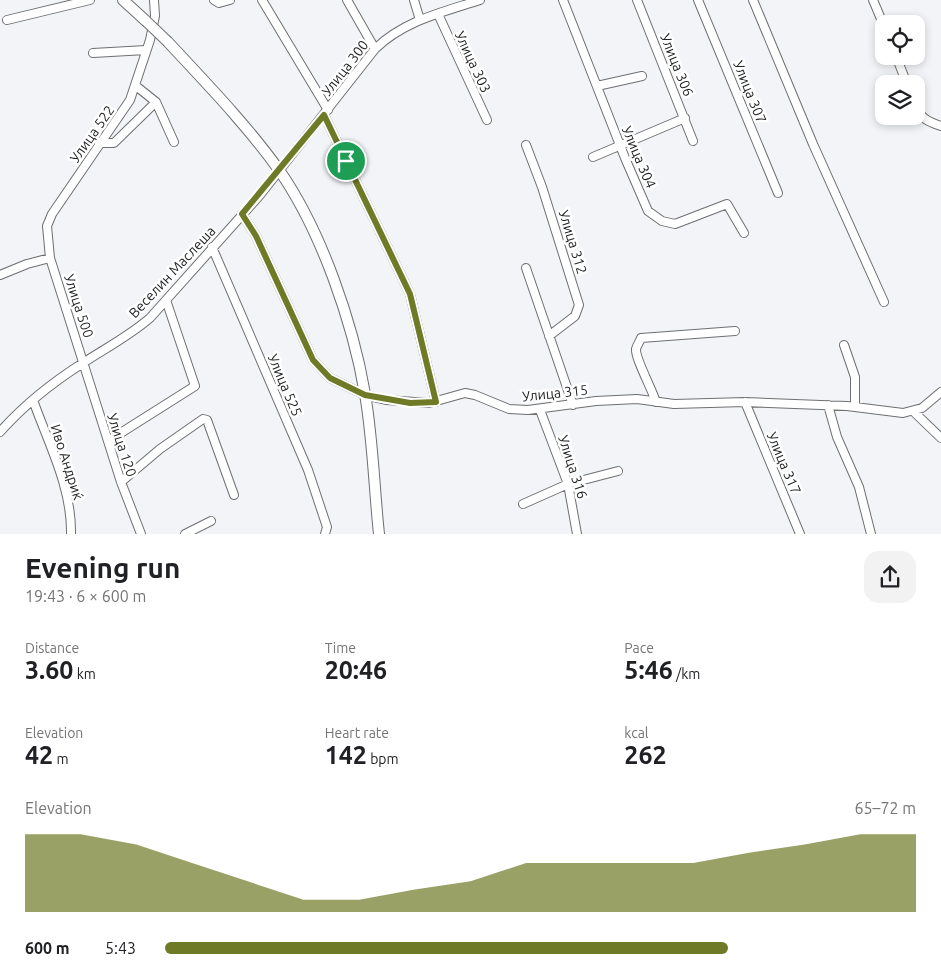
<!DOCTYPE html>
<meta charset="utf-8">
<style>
:root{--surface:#fff;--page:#f2f2f2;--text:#202124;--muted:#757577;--accent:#6f7a26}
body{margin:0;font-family:Ubuntu,sans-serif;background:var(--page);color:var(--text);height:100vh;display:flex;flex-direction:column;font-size:19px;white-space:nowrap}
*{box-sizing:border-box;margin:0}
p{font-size:16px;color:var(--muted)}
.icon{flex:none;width:28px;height:28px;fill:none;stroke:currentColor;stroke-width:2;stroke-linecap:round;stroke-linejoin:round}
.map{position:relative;height:534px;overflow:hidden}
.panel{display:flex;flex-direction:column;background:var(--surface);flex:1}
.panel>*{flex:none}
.controls{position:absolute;left:875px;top:15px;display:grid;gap:10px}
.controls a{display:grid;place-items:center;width:50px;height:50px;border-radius:10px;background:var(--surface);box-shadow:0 2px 8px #0003;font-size:25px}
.pin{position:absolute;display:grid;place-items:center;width:42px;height:42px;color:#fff;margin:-21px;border:2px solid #fff;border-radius:50%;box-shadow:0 1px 5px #0007}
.round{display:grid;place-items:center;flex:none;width:52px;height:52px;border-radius:15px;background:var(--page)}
.summary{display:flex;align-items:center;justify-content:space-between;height:85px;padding:0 25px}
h1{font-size:28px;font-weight:700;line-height:38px}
.metrics{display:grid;grid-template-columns:repeat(3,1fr);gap:8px;height:85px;padding:5px 25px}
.metrics div{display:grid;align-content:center}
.metrics b{font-size:25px;font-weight:700}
.metrics small{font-size:14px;font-weight:400}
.metrics p{font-size:14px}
.chart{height:140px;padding:10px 25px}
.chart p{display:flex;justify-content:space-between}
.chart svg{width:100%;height:90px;margin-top:5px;fill:var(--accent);opacity:.7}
ul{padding:0 25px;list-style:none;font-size:16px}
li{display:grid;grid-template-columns:80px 60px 1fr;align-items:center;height:38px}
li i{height:12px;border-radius:6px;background:var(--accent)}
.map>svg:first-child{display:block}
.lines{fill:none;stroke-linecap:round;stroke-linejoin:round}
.street-casing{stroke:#6d6f71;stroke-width:10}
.secondary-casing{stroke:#6d6f71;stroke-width:12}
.street{stroke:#fff;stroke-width:8}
.secondary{stroke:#fff;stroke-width:10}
.secondary-bridge-casing{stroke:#6d6f71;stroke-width:12;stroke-linecap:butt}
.secondary-bridge{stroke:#fff;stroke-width:10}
.route-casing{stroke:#fff;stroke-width:10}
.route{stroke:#6f7a26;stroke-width:6}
.labels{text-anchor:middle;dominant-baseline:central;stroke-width:5;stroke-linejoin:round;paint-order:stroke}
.street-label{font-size:14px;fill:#222324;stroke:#fff}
</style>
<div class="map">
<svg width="941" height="534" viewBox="0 0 941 534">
<rect width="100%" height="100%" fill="#f2f4f7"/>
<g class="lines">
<defs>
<path id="street" d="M214,0L219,3L230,0
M262,0L328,110
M347,0L375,49
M414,0L420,20
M563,0L625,158L648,211L662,221L675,224L727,204L744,233
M637,0L693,141
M698,0L778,193
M753,0L813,144L884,302
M873,0L884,26
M438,14L487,120
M7,20L90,0
M93,53L146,50
M896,56L907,84
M136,86L156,102L174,142
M597,86L642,76
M916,106C921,119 929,122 941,126
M324,115L410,294L436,402
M99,143H114L156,102
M526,145L542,187L579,305L575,316L549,336
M593,157L685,118
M242,214L256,236L313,360L330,378L365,395L387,400L429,403L465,393L475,395L509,409L528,410L596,401L637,399L674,404L745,402L847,406L903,413L922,408L941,392
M212,247L308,470L327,527L325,534
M526,268L573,405
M0,275L27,264L50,258
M844,345L855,377V407
M33,400C48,443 72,487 71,534
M656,402C652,389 635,358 636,349C637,345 640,341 641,338L735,331
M745,402L800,534
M828,405L837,437L859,487L871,534
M540,410L568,484L577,534
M914,412L941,438
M0,432C24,405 53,382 83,363C106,348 129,336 150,318L260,195L375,49C403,21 443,12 480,0
M108,441L195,386L166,300
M121,482L160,449L203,419L207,420L234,495
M523,504L568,484L618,471
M141,534L121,482L50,258L47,226L52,214L130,100L150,40L155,16L154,0
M185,534L211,521"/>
<path id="secondary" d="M123,0L146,21
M168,42C206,83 246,124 279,170C321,230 353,323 365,394C373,440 374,487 379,534"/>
</defs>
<use href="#street" class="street-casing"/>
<use href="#secondary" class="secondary-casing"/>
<use href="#street" class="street"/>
<use href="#secondary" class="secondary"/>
<defs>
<path id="secondary-bridge" d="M146,21L168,42"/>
</defs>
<use href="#secondary-bridge" class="secondary-bridge-casing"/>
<use href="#secondary-bridge" class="secondary-bridge"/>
</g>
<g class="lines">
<defs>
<path id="route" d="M324,115L410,294L436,402L410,403L365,395L330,378L313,360L256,236L242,214Z"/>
</defs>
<use href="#route" class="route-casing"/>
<use href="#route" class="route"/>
</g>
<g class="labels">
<g class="street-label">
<text transform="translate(473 62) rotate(65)">Улица 303</text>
<text transform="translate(677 65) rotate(68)">Улица 306</text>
<text transform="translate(345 68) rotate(-52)">Улица 300</text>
<text transform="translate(750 92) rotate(68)">Улица 307</text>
<text transform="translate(92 134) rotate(-55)">Улица 522</text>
<text transform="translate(639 157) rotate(67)">Улица 304</text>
<text transform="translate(573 242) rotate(73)">Улица 312</text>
<text transform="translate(172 272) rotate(-47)">Веселин Маслеша</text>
<text transform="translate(79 306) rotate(72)">Улица 500</text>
<text transform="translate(285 385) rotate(67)">Улица 525</text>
<text transform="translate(555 393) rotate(-6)">Улица 315</text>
<text transform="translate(122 445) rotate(72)">Улица 120</text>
<text transform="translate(67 462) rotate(72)">Иво Андриќ</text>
<text transform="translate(784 463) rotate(67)">Улица 317</text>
<text transform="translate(573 467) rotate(72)">Улица 316</text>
</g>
</g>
</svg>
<div class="controls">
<a><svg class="icon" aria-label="locate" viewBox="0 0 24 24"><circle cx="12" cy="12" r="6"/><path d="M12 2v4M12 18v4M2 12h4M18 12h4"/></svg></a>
<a><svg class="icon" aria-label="layers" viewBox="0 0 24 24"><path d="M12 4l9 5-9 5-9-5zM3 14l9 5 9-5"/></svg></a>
</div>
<div class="pin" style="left:346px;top:161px;background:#1e9e55"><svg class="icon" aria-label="arrive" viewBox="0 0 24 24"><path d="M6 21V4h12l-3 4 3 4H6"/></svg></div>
</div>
<section class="panel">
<div class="summary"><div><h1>Evening run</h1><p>19:43 · 6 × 600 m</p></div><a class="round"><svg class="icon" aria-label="share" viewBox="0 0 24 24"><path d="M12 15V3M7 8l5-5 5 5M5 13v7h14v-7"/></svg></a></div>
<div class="metrics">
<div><p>Distance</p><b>3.60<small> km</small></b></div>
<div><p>Time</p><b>20:46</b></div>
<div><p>Pace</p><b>5:46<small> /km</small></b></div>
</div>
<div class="metrics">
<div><p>Elevation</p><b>42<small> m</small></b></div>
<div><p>Heart rate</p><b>142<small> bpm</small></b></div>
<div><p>kcal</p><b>262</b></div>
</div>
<div class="chart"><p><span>Elevation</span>65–72 m</p>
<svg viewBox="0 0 160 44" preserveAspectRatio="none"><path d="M0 44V6L10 6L20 11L30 20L40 29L50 38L60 38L70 33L80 29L90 20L100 20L110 20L120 20L130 15L140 11L150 6L160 6V44z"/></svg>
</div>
<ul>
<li><b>600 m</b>5:43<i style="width:75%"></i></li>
</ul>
</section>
